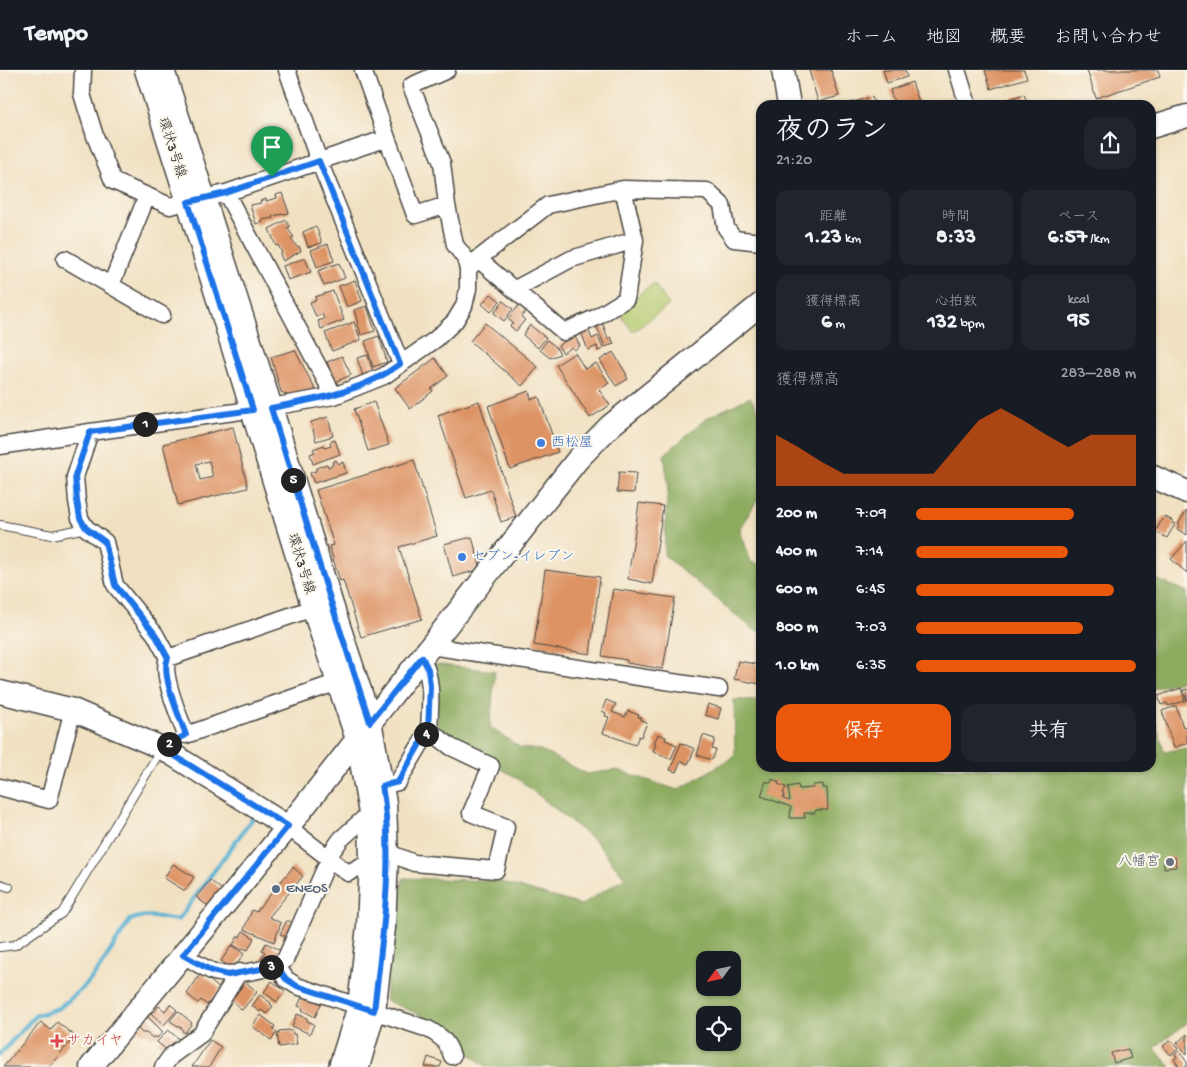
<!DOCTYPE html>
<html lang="ja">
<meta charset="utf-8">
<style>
:root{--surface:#171b24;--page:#20242c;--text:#f1f3f6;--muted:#9ea1a6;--line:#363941;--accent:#ea580c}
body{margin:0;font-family:"Gochi Hand","Klee One",sans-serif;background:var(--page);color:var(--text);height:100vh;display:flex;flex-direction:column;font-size:19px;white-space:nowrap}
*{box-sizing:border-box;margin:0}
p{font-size:16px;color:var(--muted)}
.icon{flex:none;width:28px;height:28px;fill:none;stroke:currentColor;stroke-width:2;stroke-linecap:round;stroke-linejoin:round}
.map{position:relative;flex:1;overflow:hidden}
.side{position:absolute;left:756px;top:30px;width:400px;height:672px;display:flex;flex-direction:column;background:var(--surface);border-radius:15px;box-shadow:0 1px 4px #0004}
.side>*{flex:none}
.needle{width:32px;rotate:237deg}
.buttons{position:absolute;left:696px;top:881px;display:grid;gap:10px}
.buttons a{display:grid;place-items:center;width:45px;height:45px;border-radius:10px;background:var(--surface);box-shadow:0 1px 4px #0004;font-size:25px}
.pin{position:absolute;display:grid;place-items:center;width:42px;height:42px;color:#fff;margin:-51px -21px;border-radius:50% 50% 50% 0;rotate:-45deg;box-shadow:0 0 5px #0007}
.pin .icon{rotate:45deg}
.km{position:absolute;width:25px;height:25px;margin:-12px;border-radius:50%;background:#222;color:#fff;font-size:14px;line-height:25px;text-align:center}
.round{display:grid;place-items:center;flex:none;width:52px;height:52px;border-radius:15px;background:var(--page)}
.summary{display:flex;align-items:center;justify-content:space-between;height:85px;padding:0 20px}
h1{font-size:28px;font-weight:800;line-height:38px}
.figures{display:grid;grid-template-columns:repeat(3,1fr);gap:8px;height:85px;padding:5px 20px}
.figures div{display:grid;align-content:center;border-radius:12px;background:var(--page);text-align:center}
.figures b{font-size:21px;font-weight:800}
.figures small{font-size:14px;font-weight:400}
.figures p{font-size:14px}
.chart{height:140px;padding:10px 20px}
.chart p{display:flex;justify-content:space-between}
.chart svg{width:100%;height:90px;margin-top:5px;fill:var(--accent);opacity:.7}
.primary-button{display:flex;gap:10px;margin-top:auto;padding:10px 20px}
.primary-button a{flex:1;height:58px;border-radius:15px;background:var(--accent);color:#fff;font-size:20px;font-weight:800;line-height:58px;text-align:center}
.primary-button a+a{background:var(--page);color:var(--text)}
ul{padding:0 20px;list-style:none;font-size:16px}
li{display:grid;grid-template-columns:80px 60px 1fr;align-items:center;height:38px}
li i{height:12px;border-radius:6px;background:var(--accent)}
header{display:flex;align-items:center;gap:30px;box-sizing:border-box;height:70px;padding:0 25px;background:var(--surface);border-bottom:1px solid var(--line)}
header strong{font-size:24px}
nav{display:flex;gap:28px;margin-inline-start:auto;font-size:18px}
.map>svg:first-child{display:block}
.green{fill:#b3c86c;stroke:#6f7a4c}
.forest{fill:#8eac60;stroke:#5c6c46;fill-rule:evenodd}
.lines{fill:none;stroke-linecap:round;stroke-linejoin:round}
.stream{stroke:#53afd1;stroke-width:4.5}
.building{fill:#dd9364;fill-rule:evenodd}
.lane-casing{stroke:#494642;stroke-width:10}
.street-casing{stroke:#494642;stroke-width:19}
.secondary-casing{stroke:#494642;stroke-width:25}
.lane{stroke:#fff;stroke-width:8}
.street{stroke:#fff;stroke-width:16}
.secondary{stroke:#fff;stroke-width:22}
.route-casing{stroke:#fff;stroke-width:10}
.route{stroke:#1a73e8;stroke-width:6}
.shop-dot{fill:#3f7fe0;stroke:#fbf7ec;stroke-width:2}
.worship-dot{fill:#6b7280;stroke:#fbf7ec;stroke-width:2}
.service-dot{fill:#5c6f8a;stroke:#fbf7ec;stroke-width:2}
.health-dot{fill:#e0444e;stroke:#fbf7ec;stroke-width:2}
.labels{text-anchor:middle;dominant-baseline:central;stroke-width:4;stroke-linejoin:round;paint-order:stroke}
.street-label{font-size:14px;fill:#2b2b2b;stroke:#fbf7ec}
.shop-label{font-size:14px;fill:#366cbe;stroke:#fbf7ec;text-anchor:start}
.worship-label{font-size:14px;fill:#5b616d;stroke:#fbf7ec;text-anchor:end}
.service-label{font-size:14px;fill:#4e5e75;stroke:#fbf7ec;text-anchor:start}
.health-label{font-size:14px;fill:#be3a42;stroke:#fbf7ec;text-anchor:start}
</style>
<header>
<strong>Tempo</strong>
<nav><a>ホーム</a><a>地図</a><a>概要</a><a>お問い合わせ</a></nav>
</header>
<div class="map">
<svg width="1187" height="997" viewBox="0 0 1187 997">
<rect width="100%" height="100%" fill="#fbf7ec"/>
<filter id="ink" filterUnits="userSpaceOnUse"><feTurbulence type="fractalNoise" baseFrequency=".02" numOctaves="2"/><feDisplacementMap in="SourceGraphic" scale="10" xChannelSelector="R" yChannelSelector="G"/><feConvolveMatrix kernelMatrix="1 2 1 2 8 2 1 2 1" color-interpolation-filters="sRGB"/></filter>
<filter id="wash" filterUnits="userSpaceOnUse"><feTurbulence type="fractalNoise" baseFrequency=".0096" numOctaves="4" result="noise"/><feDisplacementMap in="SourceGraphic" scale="20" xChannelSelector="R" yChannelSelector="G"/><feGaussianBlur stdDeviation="1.12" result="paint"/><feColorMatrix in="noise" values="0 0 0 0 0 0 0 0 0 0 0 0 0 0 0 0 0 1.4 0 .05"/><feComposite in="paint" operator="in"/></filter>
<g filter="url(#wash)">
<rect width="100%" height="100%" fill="#f1e1c2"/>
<path class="green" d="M654,213L669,235L633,262L617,240Z"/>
<path class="forest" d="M750,327L761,345V423L740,460L751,492L761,495V562L754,560L664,485L668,413L664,385L707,348Z
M1151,507L1187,522V609L1151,619Z
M433,594L495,601L490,657L521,678L540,680L587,704L616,700L678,720L735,686L734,630H761V698H1151V634L1164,682L1187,678V953L1154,978L1171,997H487L420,945L385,930L398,829L404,808L497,811L581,835L625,808L596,772L516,707L439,666L435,635ZM705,890H732V918H705ZM705,945H732V972H705Z"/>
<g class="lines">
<path class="stream" d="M0,984L35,946L59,938L85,916L99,899L130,850C144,843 162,848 178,850L255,745"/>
</g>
<g id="blocks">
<path class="building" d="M809,0H831L839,26L818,32Z
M883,0H905L907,7L887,13Z
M985,0H1024L1027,8L991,19Z
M1087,0H1158L1160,7L1096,28Z
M912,12L920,35H895L890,20Z
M1024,24L1028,35H996L995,34Z
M872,27L875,35H846V34Z
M282,123L289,143L272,146L273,148L262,150L263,152L256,154L250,135L261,133L260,131L266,129V131L277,128L276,125Z
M286,150L290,157L287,158L294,167L291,168L297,177L299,176L301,181L283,191L280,184L282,183L278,175L276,176L269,159Z
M316,156L322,173L308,177L303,162Z
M328,174L334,191L317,197L311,180Z
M305,188L311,202L288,210L283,196Z
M339,193L345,208L324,216L318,201Z
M355,210L362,231L347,237L339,216Z
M333,221L344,250L321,259L318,251L324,249L322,244L316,247L310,232L316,230L315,227Z
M491,224L500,231L491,242L482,234Z
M503,231L513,239L504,251L494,243Z
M519,235L526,241L521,247L525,250L516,261L510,256L513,253L508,249Z
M367,236L375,261L361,265L354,240Z
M354,252L361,270L332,281L325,263Z
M485,253L538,297L522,316L470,271Z
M603,254L608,269L611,267L614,274L605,277L597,257Z
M530,255L546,268L538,278L523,265Z
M588,259L592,269L598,266L603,279L598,281L597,276L588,280L581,262Z
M574,265L580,276L574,280L572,277L563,283L558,276Z
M379,266L387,292L373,297L365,271Z
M547,270L555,276L560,284L550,288L540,280Z
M295,280L316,321L289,326L281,322L271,287Z
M613,282L627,305L626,306L628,309L616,316L600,290Z
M575,283L585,299L596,293L609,313L599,320L610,335L590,348L556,295Z
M368,285L373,302L363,306L357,288Z
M342,286L351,305L335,312L327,292Z
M435,288L448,306L431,319L433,321L410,339L395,318Z
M529,321L531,329L539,327L558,382L510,399L488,336Z
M479,331L516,447L501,452L491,420L466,428L438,345Z
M374,332L389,375L368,381L354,339Z
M328,347L333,366L316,371L311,352Z
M233,357L248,418L178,435L163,374ZM209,391L213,407L200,410L196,394Z
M335,370L340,384L313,394L310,384L315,382L313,379L324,375L325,378L331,376L330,372Z
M336,390L338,394L343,392L346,403L314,413L310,403L316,401V398L327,394L328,397L333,395L332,392Z
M414,390L437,466L399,477L422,549L361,567L343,510L340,511L329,476L334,475L316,420Z
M619,402L636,403L634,423L617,422Z
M639,433L663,436L652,514L628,509Z
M1187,440V465L1177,459L1180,455L1178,454Z
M1164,446L1173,451L1172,453L1175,454L1167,468L1155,462Z
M472,467L481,499L453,507L444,474Z
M1187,471V503L1171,489Z
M545,500L600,507L590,584L534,575Z
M613,519L675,528L663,599L627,593V590L602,586Z
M738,591L761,595L760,614L734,609Z
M1181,618L1185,631L1168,636L1167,633L1161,635L1158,626Z
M1187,619V631L1183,620Z
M606,630L616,634L612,642L625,647L628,641L639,645L638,647L642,648L641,650L647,653L641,667L639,666L635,675L603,663L609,647L605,646L606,643L602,641Z
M708,634L721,638L718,649L705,645Z
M1176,636L1183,657L1187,656V673L1174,678L1162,641Z
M658,664L666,667L665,670L677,675L671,689L653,681L656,674L654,673Z
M703,665L715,669L712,679L716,680L712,690L697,685Z
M681,673L695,679L688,694L681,691L676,702L670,700Z
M772,709L779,712L778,714L786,717L783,723L785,724L783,729L790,731L788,717L798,715L799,719L813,718V715L823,714V718H827L828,740H816L815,743H804L805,748H790L791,737L761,726L766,711L771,713Z
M1175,787L1176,797L1164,798V788Z
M173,794L194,807L185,821L164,808Z
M293,797L303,806L269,847L281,853L274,872L244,859L252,840L256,842Z
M210,810L222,820L209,837L196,827Z
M287,850L297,855L291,869L280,864Z
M243,861L254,868L248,880L243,878L242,880L233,875L238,866L240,867Z
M266,873L282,881L278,889L269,893L261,889L265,882L262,880Z
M232,875L244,884L235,897L231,898L221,891Z
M201,903L220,919L207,935L201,930L198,933L187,924Z
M272,911L285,921L277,932L264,922Z
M246,912L257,922L242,940L231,930Z
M260,925L271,933L270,934L273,936L267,944L261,940L260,942L252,936Z
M303,925L321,934L315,947L302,940L303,938L298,936Z
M170,934L177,940L164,955L151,943L153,941L154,942L159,936L165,941Z
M178,941L192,953L185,963L182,961L183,959L170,951Z
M297,944L307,948V951L314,954L310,964L292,956Z
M261,945L275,956L273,959L277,962L271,970L252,956Z
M148,947L163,962L157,968L155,966L153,968L146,963H142L137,958Z
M41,952L51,960L57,952L75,966L49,997H3Z
M168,960L179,969L169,982L157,972Z
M289,960V961H292L293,964H295L297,974L279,977L277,964H279V961Z
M1187,964V984L1177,973Z
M210,970L221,977L209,997H192Z
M1171,970L1178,979L1171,985L1163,976Z
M1128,979L1131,988L1114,993L1111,983Z
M1179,981L1187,992V997H1179L1174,989L1177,987L1175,984Z
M428,987L442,992L440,997H425Z"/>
</g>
</g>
<g filter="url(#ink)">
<use href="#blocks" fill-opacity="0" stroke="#494642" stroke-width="1"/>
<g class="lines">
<defs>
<path id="lane" d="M0,455L52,465L86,458
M0,814L9,817
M0,877L15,875L62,843L162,678L186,665"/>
<path id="street" d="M83,0L82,24L95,66L113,111L170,136L226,123L387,68L363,0
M287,0L319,91L401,294
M957,0L968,35
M387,68L415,145L447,135
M226,123L334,326
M65,189L162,245
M478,189L564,262L595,248L626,229L635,170L623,119
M468,199L478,189L548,135L623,119L707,121L722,135L726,158L734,169L761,172
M111,215L147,126
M515,219L571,189L635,170
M0,376L90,362
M430,576L719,619
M421,587C434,610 430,635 429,660
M168,588L313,538
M338,612L186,665C180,648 160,604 168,588L155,564L115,515L105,472L86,458L80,448L77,431L75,407L90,362L271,337L334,326L384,306L436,269L455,251L464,236L468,219V199L465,188L455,175L447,135L442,93L411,16L447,0
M382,716L398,712L429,660L451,677L491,696L471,743L506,757L496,800L414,793L394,785L387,786
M0,717L49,730L73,640
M288,757L348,803L371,791
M183,885C192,890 203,898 214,902C231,907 270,900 285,890L333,780L341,769L370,743
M277,896L286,909L297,916L428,959C442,967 447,971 452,986
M163,997L171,986L201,964L239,902"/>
<path id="secondary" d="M146,0L188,132L313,538L357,669L370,743L371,791L368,856L359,936L340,997
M163,0L271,337L331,532L370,651L385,733L387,786L384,858L374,941L358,997
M783,0L789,35
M1151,57L1187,46
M1151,406L1187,422
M0,622L73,640L162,678L288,757
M91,997L288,757L578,389L610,356L761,234"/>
</defs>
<use href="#lane" class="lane-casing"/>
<use href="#street" class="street-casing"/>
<use href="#secondary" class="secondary-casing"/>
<use href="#lane" class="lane"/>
<use href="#street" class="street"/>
<use href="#secondary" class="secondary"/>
</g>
</g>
<g class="lines" filter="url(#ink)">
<defs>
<path id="route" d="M319,91L400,294C362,322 317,329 271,338L331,532L370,652L422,587L428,599L430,616L428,660L398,712L382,716C395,786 382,870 374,941L297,916L286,909L277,896L228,905L212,901L183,885L288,756L162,678L186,665C180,648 160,604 168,588L155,564L115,515L105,472L86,458L80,448L77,431L75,406L90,362L253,340L188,132L226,123Z"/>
</defs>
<use href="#route" class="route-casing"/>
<use href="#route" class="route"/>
</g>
<g class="shop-dot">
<circle cx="541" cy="373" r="5"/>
<circle cx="462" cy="487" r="5"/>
</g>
<circle class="worship-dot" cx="1170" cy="792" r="5"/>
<circle class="service-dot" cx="276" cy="819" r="5"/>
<path class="health-dot" d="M54.5 963.5h5v5h5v5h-5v5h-5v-5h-5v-5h5z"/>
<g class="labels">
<g class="street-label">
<text transform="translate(171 78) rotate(72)">環状3号線</text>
<text transform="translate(300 494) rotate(73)">環状3号線</text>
</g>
<g class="shop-label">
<text x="551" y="373">西松屋</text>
<text x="472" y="487">セブン-イレブン</text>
</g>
<g class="worship-label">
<text x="1160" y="792">八幡宮</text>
</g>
<g class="service-label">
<text x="286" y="819">ENEOS</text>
</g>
<g class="health-label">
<text x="67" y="971">サカイヤ</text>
</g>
</g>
</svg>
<div class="buttons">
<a><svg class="needle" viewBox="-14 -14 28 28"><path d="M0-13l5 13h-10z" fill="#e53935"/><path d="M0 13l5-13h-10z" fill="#9ea1a6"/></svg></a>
<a><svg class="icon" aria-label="locate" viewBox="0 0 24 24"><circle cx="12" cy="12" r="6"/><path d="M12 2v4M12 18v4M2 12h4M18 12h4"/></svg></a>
</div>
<div class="pin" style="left:272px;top:107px;background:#1e9e55"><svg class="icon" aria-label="arrive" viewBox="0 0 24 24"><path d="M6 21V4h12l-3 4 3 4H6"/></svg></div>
<b class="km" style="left:145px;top:354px">1</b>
<b class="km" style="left:169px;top:674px">2</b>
<b class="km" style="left:271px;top:897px">3</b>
<b class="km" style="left:426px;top:664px">4</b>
<b class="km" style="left:293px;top:410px">5</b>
<section class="side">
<div class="summary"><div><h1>夜のラン</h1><p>21:20</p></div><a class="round"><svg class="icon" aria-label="share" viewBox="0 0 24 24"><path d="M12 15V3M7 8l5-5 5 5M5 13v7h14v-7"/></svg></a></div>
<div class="figures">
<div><p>距離</p><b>1.23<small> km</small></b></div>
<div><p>時間</p><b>8:33</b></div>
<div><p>ペース</p><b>6:57<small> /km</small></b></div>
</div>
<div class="figures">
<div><p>獲得標高</p><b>6<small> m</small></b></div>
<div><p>心拍数</p><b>132<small> bpm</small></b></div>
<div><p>kcal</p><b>95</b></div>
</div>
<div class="chart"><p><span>獲得標高</span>283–288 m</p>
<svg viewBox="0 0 160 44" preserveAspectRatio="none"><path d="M0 44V19L10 25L20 32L30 38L40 38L50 38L60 38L70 38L80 25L90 12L100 6L110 12L120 19L130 25L140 19L150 19L160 19V44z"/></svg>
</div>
<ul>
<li><b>200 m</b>7:09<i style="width:72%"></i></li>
<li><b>400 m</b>7:14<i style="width:69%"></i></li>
<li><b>600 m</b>6:45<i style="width:90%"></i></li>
<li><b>800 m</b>7:03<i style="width:76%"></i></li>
<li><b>1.0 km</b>6:35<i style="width:100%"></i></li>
</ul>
<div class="primary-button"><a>保存</a><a>共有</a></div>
</section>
</div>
